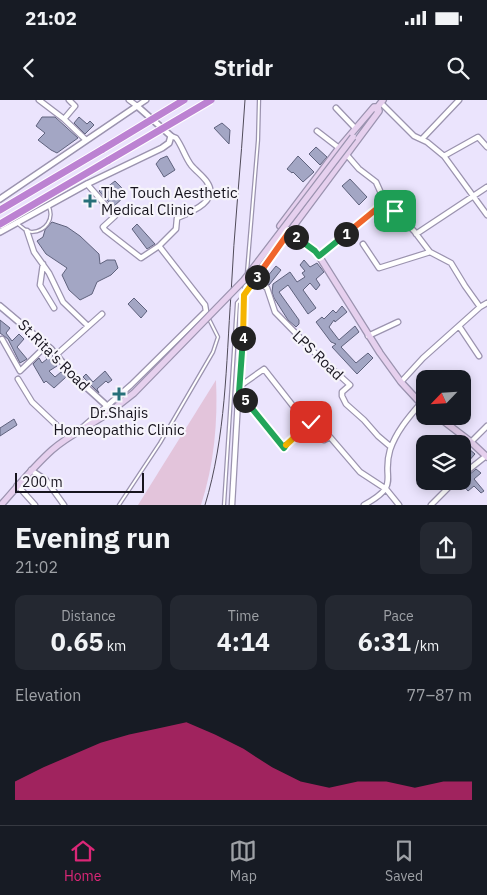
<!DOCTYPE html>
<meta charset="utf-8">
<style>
:root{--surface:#171b24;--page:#242831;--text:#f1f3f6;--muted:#9ea1a6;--line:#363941;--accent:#db2777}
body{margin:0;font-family:"IBM Plex Sans",sans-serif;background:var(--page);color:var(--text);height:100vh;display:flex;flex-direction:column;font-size:19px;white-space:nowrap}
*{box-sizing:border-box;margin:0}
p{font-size:16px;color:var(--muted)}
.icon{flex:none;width:28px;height:28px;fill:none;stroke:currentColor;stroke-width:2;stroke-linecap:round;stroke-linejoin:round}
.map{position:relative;height:405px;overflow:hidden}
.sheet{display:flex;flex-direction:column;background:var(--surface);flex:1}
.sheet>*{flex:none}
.needle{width:32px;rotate:245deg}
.controls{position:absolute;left:416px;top:270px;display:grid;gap:10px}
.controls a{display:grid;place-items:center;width:55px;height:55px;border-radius:10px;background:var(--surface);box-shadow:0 2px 12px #0003;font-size:25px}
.scale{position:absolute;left:15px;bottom:12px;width:129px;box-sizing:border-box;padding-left:5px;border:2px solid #17141e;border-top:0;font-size:14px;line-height:18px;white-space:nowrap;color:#17141e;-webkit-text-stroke:4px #f6f4fb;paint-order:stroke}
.pin{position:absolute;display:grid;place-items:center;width:42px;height:42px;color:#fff;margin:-21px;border-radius:10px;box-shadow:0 2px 8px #0006}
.km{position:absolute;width:25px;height:25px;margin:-12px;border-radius:50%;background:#222;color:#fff;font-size:14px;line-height:25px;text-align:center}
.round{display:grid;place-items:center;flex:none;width:52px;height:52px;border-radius:10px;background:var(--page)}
.head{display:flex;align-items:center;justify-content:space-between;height:85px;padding:0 15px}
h1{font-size:28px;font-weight:700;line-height:38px}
.stats{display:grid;grid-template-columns:repeat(3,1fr);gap:8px;height:85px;padding:5px 15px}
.stats div{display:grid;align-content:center;border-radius:10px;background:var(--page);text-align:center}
.stats b{font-size:25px;font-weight:700}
.stats small{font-size:14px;font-weight:400}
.stats p{font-size:14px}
.chart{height:140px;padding:10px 15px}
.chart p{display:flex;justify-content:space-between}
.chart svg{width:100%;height:90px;margin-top:5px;fill:var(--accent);opacity:.7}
.status{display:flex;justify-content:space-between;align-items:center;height:35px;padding:0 25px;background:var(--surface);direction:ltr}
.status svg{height:14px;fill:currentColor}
header{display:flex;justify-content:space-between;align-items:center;height:65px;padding:0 15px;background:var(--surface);font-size:22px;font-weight:700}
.tab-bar{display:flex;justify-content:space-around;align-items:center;height:70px;border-top:1px solid var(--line);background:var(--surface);font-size:14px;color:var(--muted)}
.tab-bar a{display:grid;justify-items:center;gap:2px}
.tab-bar .on{color:var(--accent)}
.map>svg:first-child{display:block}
.green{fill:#e3c4db}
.building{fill:#a3a6c4;stroke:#5f627d}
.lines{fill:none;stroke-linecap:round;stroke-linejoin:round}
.service-casing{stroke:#9b93af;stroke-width:4.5}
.minor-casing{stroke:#9b93af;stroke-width:7}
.tertiary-casing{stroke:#9b93af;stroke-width:8}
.secondary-casing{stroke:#9b93af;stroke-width:8}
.trunk-casing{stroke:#fff;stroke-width:9}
.service{stroke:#fff;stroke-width:2}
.minor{stroke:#fff;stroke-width:4.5}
.tertiary{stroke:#fff;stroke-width:5}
.secondary{stroke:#e6d0ee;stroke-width:5.5}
.trunk{stroke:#bc82d2;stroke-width:7}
.rail{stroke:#504b59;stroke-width:1}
.secondary-bridge-casing{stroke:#9b93af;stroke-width:8;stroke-linecap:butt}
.trunk-bridge-casing{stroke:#fff;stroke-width:9;stroke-linecap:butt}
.secondary-bridge{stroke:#e6d0ee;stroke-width:5.5}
.trunk-bridge{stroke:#bc82d2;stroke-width:7}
.split-1-casing{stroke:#fff;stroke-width:10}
.split-2-casing{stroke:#fff;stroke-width:10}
.split-3-casing{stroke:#fff;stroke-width:10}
.split-4-casing{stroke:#fff;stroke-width:10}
.split-5-casing{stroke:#fff;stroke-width:10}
.split-6-casing{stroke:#fff;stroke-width:10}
.split-7-casing{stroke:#fff;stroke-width:10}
.split-1{stroke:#f0652b;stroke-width:6}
.split-2{stroke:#22a559;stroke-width:6}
.split-3{stroke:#f0652b;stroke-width:6}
.split-4{stroke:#f5b400;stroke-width:6}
.split-5{stroke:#22a559;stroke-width:6}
.split-6{stroke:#22a559;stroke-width:6}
.split-7{stroke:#f5b400;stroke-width:6}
.poi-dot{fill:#277079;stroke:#f6f4fb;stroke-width:2}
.labels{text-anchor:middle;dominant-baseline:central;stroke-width:4.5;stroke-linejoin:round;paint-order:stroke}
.poi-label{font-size:15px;fill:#17141e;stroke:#f6f4fb;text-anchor:start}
.street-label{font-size:15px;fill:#17141e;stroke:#f6f4fb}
</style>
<div class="status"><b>21:02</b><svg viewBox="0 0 49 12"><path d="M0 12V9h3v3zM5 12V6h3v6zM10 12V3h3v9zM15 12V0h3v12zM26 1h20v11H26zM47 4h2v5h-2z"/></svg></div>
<header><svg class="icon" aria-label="back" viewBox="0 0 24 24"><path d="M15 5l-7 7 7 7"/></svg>Stridr<svg class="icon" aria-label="search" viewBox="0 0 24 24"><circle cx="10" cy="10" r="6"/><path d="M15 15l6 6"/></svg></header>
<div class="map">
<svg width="487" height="405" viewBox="0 0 487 405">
<rect width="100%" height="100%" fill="#ebe4fd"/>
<path class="green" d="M216,280C218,322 214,365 201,405H138Z"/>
<path class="building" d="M42,17H55L78,38L57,53L51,50L38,40L45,33L36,26Z
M79,17L87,24L90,21L94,25L85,34L74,23Z
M222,23L230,30L229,44L214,28Z
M316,47L327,57L320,65L309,54Z
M167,56L175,70L164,77L156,64L160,59Z
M298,56L314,72L303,82L293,72L292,73L287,69Z
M350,79L367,97L359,105L342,86Z
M115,81L122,88L117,92L124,97L113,107L99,91L104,86L106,88Z
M52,122L67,127L80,136L99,154L100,164L107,160H115L118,168L111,175L97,182L92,194L80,200L69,190L62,175L67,168L46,154L37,141L43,137L45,130Z
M137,124L155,144L147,149L132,129Z
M304,160L310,167L317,163L324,172L316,179L320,185L316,190L310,183L303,190L316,208L308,214L288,185L279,192L299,220V224L296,227L288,220L274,198L272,192L273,184L290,172L297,182L305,177L302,173L305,171L300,165Z
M276,166L281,170L269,185L261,178L264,174L267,177Z
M134,198L147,211L141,218L128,204Z
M342,206L347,212L335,222L334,220L329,227L339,240L355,226L359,232L341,247L356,263L368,253L373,258L357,274L332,247L336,244L331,242L316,222L322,217L324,219L333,210L336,213Z
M0,220L10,228L6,233L12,241L19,234L24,239L17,247L27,259L20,263L8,239L0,233Z
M49,254L57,266L49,271L55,277L61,272L66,277L54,288L46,281L44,283L33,264L39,258L42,263L47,259L45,255Z
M105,271L112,280L108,283L106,281L97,289L99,293L83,277L86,274L93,282Z
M14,319L17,325L0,336V328Z
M462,343L475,354L467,363L468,365L462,369Z
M476,369L481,373L474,379L484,391L481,393L474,386L468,391L463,385L458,390L455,387Z"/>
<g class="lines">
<defs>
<path id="service" d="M18,124C22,127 26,132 32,132C46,131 54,119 49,107
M247,172L258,40L259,0
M244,192L245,182
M119,405L160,343L213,252L218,237L209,219
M224,405L237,203L243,196"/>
<path id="minor" d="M39,0L64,19
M69,0L75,6L64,19L86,40
M129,0L137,6L146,0
M381,3L414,36L427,42L444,56L487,115
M336,8L355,28
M317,31L339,48
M422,39L459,0
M346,54L359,69L376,82L385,102L414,131L430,152L451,163L465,186L480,207
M444,56L478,37L487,47
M87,84L115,116L103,127L105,130L141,158L159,146
M27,131L34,152L49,173L63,202L88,226
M416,134L487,87
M363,144L379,168L430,152
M319,156L385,102
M43,164L40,185L54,208
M256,179L267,188L275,212L318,256L350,285L342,292V296L346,304L364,320L378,336L391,347
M459,226L479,256
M368,236L398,222
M2,239L20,271L47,245
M56,255L102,214
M18,279L32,302L69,337
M401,282L423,258L480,207L487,203
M240,286L264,269L293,306
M240,293L284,348L311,322L324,340L330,337L360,372L386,389L399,405
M82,328L131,285L206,211L205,205L159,146L176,129L177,118C191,112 220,101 207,82C203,76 196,71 191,65C185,57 182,46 176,38L171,36
M471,342L487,326
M31,370L46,380L64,405
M462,375L486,356
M17,385L35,405
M232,405L244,195L289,132
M364,405C402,384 381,380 390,350C396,332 408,318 420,304
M431,405L455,381"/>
<path id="tertiary" d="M0,99L137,6L171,36L169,43L162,48L87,84L0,132
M0,206L51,249L74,276L107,306"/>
<path id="secondary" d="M374,7H378L379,11L289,132L280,126L339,48Z
M376,9L383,0
M289,132L315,151L319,156L380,253L401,282L425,308
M437,316L471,342L487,357
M1,405C18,386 33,367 52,350C70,334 92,325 111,311"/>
<path id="trunk" d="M0,110L103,49
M0,124L109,60"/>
</defs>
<use href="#service" class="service-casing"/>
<use href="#minor" class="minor-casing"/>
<use href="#tertiary" class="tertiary-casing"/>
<use href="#secondary" class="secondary-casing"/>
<use href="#trunk" class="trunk-casing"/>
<use href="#service" class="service"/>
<use href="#minor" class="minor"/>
<use href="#tertiary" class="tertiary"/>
<use href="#secondary" class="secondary"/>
<use href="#trunk" class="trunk"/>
<path class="rail" d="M205,405C226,336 226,265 231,194C234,129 241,65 245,0"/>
<defs>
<path id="secondary-bridge" d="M111,311L134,293L244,180L353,37"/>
<path id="trunk-bridge" d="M103,49L184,0
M109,60L211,0"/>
</defs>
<use href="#secondary-bridge" class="secondary-bridge-casing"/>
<use href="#trunk-bridge" class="trunk-bridge-casing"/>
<use href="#secondary-bridge" class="secondary-bridge"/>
<use href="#trunk-bridge" class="trunk-bridge"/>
</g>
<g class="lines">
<defs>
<path id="split-1" d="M346,134L385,102L395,111"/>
<path id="split-2" d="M296,137L315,151L319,156L346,134"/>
<path id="split-3" d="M257,177L289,132L296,137"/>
<path id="split-4" d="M243,238L244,195L257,177"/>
<path id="split-5" d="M243,238L239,293L245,300"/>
<path id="split-6" d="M245,300L284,348L286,345"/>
<path id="split-7" d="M286,345L311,322"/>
</defs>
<use href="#split-1" class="split-1-casing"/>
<use href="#split-2" class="split-2-casing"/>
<use href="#split-3" class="split-3-casing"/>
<use href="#split-4" class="split-4-casing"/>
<use href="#split-5" class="split-5-casing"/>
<use href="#split-6" class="split-6-casing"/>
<use href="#split-7" class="split-7-casing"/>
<use href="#split-1" class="split-1"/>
<use href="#split-2" class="split-2"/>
<use href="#split-3" class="split-3"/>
<use href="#split-4" class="split-4"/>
<use href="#split-5" class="split-5"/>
<use href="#split-6" class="split-6"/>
<use href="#split-7" class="split-7"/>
</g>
<g class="poi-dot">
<path d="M87.5 93.5h5v5h5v5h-5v5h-5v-5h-5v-5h5z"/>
<path d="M116.5 286.5h5v5h5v5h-5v5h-5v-5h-5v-5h5z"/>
</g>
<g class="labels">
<g class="poi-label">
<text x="101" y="92">The Touch Aesthetic<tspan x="101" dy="17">Medical Clinic</tspan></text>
<text x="119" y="312" text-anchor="middle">Dr.Shajis<tspan x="119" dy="17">Homeopathic Clinic</tspan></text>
</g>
<g class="street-label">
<text transform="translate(54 255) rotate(45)">St.Rita's Road</text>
<text transform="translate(318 255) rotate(44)">LPS Road</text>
</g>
</g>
</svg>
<div class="controls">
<a><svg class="needle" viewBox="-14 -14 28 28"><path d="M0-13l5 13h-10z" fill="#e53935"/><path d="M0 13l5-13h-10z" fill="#9ea1a6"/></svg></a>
<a><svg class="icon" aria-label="layers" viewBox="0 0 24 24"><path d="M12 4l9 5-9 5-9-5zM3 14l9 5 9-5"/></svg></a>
</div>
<div class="scale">200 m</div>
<div class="pin" style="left:395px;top:111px;background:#1e9e55"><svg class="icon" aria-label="arrive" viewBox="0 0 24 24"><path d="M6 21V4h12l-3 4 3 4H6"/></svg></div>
<div class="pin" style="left:311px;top:322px;background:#d93025"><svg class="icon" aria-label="check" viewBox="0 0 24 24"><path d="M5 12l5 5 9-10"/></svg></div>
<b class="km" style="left:346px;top:134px">1</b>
<b class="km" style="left:296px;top:137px">2</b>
<b class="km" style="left:257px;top:177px">3</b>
<b class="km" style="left:243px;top:238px">4</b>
<b class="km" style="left:245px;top:300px">5</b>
</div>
<section class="sheet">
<div class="head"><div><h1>Evening run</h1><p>21:02</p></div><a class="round"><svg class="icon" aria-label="share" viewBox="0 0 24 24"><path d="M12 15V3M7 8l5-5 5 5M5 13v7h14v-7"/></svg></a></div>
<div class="stats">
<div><p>Distance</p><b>0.65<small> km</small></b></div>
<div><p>Time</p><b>4:14</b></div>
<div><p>Pace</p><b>6:31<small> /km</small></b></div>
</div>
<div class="chart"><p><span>Elevation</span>77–87 m</p>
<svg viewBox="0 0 160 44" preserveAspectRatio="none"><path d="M0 44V35L10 28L20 22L30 16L40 12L50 9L60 6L70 12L80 19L90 28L100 35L110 38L120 35L130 35L140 38L150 35L160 35V44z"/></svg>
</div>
</section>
<nav class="tab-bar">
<a class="on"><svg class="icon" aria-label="home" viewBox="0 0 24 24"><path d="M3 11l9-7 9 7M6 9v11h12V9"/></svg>Home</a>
<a><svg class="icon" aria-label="map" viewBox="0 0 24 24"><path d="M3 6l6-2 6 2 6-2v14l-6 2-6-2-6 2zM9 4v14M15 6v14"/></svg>Map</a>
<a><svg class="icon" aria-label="saved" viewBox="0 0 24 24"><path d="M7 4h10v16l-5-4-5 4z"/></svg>Saved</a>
</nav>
